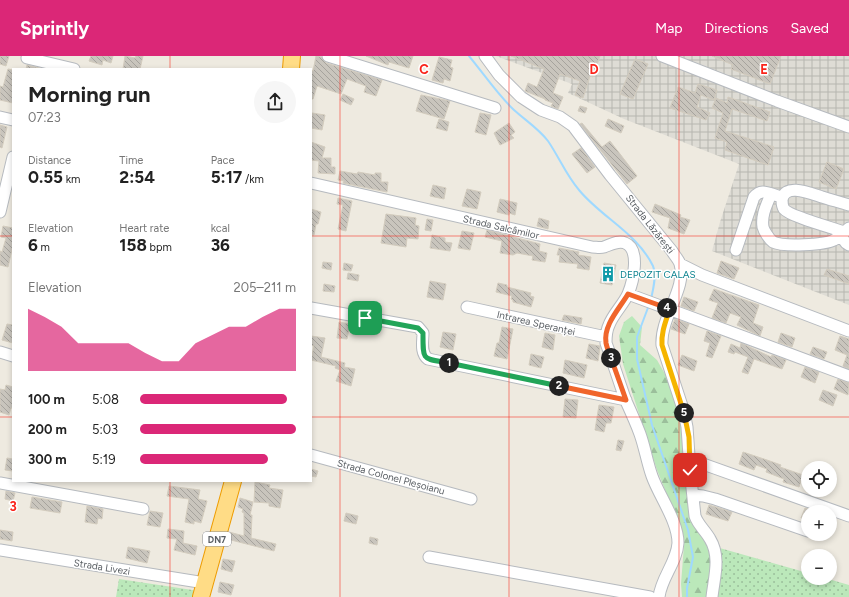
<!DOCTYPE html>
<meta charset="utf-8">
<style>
:root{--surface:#fff;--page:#f6f6f6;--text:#222;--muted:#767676;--accent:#db2777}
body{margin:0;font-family:Figtree,sans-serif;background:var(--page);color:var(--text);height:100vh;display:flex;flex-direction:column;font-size:15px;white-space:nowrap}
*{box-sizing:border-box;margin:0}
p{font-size:13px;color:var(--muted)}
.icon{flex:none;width:22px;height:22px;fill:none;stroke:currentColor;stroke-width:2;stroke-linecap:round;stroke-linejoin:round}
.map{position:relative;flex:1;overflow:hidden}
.panel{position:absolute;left:12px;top:12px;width:300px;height:414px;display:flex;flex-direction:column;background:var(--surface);border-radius:0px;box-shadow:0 2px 6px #0003}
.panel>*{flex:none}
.fabs{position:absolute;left:801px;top:405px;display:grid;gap:8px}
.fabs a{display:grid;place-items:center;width:36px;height:36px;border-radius:50%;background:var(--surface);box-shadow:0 2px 6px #0003;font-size:20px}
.pin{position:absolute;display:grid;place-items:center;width:34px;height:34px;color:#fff;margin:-17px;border-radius:8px;box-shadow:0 2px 6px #0006}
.km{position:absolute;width:20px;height:20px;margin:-10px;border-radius:50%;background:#222;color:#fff;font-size:11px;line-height:20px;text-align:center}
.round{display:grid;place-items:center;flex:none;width:42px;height:42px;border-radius:21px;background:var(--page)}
.head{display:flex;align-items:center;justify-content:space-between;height:68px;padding:0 16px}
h1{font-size:22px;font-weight:700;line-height:30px}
.figures{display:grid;grid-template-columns:repeat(3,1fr);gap:6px;height:68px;padding:4px 16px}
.figures div{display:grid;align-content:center}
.figures b{font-size:17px;font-weight:700}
.figures small{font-size:11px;font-weight:400}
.figures p{font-size:11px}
.chart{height:112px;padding:8px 16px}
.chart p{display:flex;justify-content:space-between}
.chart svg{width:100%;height:72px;margin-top:4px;fill:var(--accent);opacity:.7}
ul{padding:0 16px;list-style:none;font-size:13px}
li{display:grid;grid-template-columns:64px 48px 1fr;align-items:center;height:30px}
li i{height:10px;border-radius:5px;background:var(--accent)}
header{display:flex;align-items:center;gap:24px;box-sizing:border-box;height:56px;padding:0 20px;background:var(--accent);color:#fff}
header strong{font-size:19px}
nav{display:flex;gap:22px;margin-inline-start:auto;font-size:14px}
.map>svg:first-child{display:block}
.industrial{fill:url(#industrial-grid)}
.green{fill:url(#green-dots)}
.forest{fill:url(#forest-firs)}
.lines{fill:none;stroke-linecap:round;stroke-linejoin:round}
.stream{stroke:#9fd9ff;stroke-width:2}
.building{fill:url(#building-back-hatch);stroke:#d3ccbe}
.minor-casing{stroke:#b6babf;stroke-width:13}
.highway-casing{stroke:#ee9c00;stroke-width:18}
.minor{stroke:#fff;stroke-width:11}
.highway{stroke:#ffdc86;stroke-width:16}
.split-1-casing{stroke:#fff;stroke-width:8}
.split-2-casing{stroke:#fff;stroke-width:8}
.split-3-casing{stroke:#fff;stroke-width:8}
.split-4-casing{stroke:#fff;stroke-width:8}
.split-5-casing{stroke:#fff;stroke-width:8}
.split-6-casing{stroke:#fff;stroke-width:8}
.split-1{stroke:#22a559;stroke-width:5}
.split-2{stroke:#22a559;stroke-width:5}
.split-3{stroke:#f0652b;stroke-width:5}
.split-4{stroke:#f0652b;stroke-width:5}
.split-5{stroke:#f5b400;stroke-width:5}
.split-6{stroke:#f5b400;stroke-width:5}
.grid{fill:none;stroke:#fa241b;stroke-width:1;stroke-opacity:0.55}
.labels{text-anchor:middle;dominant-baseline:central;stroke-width:3;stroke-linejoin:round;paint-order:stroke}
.shield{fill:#fff;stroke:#8b8e92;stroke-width:1}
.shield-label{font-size:9px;font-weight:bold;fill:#595e63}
.street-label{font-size:10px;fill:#595e63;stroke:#fff}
.culture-label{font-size:10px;fill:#0d838f;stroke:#fff;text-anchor:start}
.grid-label{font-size:13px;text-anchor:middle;font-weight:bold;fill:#fa241b;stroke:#fff;stroke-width:3;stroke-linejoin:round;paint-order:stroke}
</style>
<header>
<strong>Sprintly</strong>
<nav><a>Map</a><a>Directions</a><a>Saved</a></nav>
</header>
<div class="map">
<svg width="849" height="541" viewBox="0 0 849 541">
<defs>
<pattern id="industrial-grid" width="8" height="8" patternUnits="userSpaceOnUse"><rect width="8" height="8" fill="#dedcd5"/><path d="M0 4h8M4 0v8" fill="none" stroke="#b7b6b0"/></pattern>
<pattern id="green-dots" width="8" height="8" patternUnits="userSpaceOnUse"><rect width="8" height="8" fill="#bbe8ba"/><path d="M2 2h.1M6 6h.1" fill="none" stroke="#9bbf9b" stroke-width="1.8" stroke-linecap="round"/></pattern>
<pattern id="forest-firs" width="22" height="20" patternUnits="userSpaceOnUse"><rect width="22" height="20" fill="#bbe8ba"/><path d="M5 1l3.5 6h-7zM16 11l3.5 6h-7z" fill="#9bbf9b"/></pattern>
<pattern id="building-back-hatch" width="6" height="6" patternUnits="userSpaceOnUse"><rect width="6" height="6" fill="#c9c5bd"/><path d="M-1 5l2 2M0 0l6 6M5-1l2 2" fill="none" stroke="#a6a39d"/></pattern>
</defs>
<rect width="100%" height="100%" fill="#eeeae0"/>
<path class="industrial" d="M496,0H849V249L712,195L720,166L739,108L624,63L568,37L572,28Z"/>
<path class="green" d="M709,489L808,517V522H825L849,529V541H709Z
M119,523L206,536L205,541H116Z"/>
<path class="forest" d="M632,260L642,271L640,289L657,304L669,325L679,355L684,376L686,433L691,457L709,489L713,499L708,541H682L681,528L684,489L681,473L657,414L623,308L619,280L624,266Z"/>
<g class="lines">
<path class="stream" d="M469,0C484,18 497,38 514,54C525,64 539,73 548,85C559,101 566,119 579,134C601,161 637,177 653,210C657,219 653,234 651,243
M649,249L637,281V303L652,369L688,474L693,501L687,532V541"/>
</g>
<path class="building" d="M0,0H9L6,10L0,8Z
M91,0H113L111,7L103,4L102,9L89,5Z
M125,0L135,2L136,0H143L140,13H123Z
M316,0L321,1L323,4L326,7L382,24L376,40L364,36L366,30L347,23L341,38L317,30L313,43H311V14L313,15Z
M366,0H413L409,12L389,6L388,9Z
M511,0H600L593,21L590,20L583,42L575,39L580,25L560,18L553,37L563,41L558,53L551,50L553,47L545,44V43L525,35L528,27L537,31L544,13Z
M712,0H781L770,28L731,13L733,9Z
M439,1L452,4L450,11L453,12L450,25L444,23L443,27L432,24Z
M635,3L648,8L633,43L620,38Z
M27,9L43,13H26Z
M8,13L13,14V47L0,44V30L3,31Z
M698,28L717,34L714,44L701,39L697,51L710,57L706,64L670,52L678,31L695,37Z
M343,38L354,43L351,49L340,44Z
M421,39L450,45L444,63L416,55Z
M728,41L770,56L767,65L732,53L725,75L774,91L768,109L725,94L727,86L715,82L723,57L712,52L716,42L727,47Z
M580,50L587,52L585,57L578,55Z
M312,57L325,59L322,74L311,72Z
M480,57L491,59L486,79L475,76Z
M439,63L449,66L447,75L436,72Z
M608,63L624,70L621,77L605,70Z
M509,67L515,76L511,79L514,82L500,89L494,77Z
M582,67L602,91L610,85L637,120L627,128L580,68Z
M0,69L7,71L2,92L0,91Z
M311,86L325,91L322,102H331V111H335V118L318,117L319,105L311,104Z
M581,92L595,111L587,117L572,98Z
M827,106L844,113L836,133L819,126Z
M340,115L357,118L358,116L375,119V117H381V126H388L387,136L343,127L344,125L338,124Z
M433,129L446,132L444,143L430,140Z
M467,133L481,136L477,153L462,150Z
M338,142L352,145L346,175L338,173L343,149L337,148Z
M500,143L517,147L515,159L509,157V159L497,156Z
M655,148L681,159L680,161L690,164L684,178L668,172L670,162L652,156Z
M311,153L321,156L318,168H316L314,179H311Z
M386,158L416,162L415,169L419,170L418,183L407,182L406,191L381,187Z
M539,162L549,165L548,173L537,170Z
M427,163L433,164L431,175L425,174Z
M3,170L13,172V189L8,211L0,209V195L2,196L6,182L1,181Z
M487,174L540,188L539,195L547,197L545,206L532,204L533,200L517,197L513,199L500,197L502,185L485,181Z
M462,175L474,177L470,194L458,192Z
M432,179L445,182V186L452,187L450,195L430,192Z
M559,192L579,196L578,199L591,201L589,214L577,212L578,208L559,206L560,199H557Z
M721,205L739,212L734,223L717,217Z
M323,206L332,207L331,214L322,212Z
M344,207L353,209L351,215L343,214Z
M604,207L616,209L612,229L600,227Z
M827,213L849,220V228L824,219Z
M348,217L359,219L358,225L347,223Z
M430,225L446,228L443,244L427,241Z
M498,227L507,229V231L531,237L530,240L534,241L531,251L513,246V244L511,243L512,240L496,236Z
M324,228L335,230L334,236L323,235Z
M714,233L759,249L753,267L763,271L760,280L737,269L741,261L730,257L726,267L712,262L718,247L709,244Z
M684,241L698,246L694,255L681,250Z
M564,259L582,262L581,268L562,264Z
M675,263L689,268L685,278L671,273Z
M339,266L350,268L347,283L337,282Z
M7,268L13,269V287L2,284Z
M502,271L513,273L507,303L494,300L497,287H499Z
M707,275L721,280L712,302L706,300L710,287L704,285Z
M443,276L456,278L453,294L440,291Z
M545,277L555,279L553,294L542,291Z
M781,277L795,282L792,291L778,286Z
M311,280L325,282L321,301L345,307L344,311L355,313L351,330L336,325L340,314L335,312L336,310L311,304L314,290L311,289Z
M840,280L849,283V313L843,310L847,299L835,294Z
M741,287L771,301L772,299L786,304L782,313L754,303L748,318L742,316L748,301L735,296L734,298L728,296L731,288L740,292Z
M589,288L600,290V292L598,305L586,302Z
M813,291L827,296L824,303L810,298Z
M531,298L544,301L541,312L529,309Z
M682,299L697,305L694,315L678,309Z
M565,304L587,309L584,322L563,317Z
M805,311L819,316L815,327L801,321Z
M838,323L849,327L848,339L834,333Z
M6,329L13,331V352H11L9,359L0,356V333L5,334Z
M823,334L837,339L833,350L819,344Z
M565,343L578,344L576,362L563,361Z
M599,349L614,351L611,367H606L604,376L595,374Z
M618,384L624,385L621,395L616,394Z
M743,396L767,404L781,409L780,411L803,419L799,431L783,426L784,423L766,416L767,413L756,409L754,414L739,408Z
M7,402L13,403V415L5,414Z
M311,413L318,415L316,421L311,420Z
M255,426L270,429L269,432L283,434L280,452L269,450V447L254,446Z
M169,430L200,434L198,443L207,445L201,467L194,465V468L185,466L189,443L167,440Z
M6,435L15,437L13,445L5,443Z
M32,441L62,446L60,457L30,452Z
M240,442L253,446L250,459H252L251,482L276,488L274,495L227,483L229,476L244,480V457L242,456L243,453L238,451Z
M709,449L732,456L728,465L706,458Z
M87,450L103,453L102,463L98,462L97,468L85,466Z
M805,452L808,453V464L801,462Z
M150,455L163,457L160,471L147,469Z
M346,457L358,460L356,468L344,465Z
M168,473L184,475L183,487L197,490L195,499L174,494L177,483L167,482Z
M0,474L13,476L12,485L0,483Z
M370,481L378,483L377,489L369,487Z
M128,491L150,495L147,507L126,502Z
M223,503L235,505L232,516L221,513Z
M220,526L234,529L231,539L218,536Z"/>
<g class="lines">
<defs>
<path id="minor" d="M328,0L495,52
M485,0L499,19L521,41L541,54L560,61L573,70L610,119L672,195C674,199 679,204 680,208C687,232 660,262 662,289L684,356L687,371L690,414L695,460C698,469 705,474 710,483C721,501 714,522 712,541
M662,0L777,45L849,71
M27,2L74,13
M0,61L13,64
M311,127L592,191C596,191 600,192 604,191C610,189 618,184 625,187C641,193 633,226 628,238C623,249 613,258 609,269C606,275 606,281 606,287C613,306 619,326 626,345C631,356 636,367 640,378C645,392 647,406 652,420C659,440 678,465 678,487C677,506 661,522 659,541
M771,138C767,148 761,159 763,171C764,175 769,183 773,186C783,191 825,189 834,184C840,181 845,176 849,172
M0,156L13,101
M844,176C833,172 789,160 784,153C782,150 782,147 782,144C784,126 812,138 822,141C831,144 840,146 849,149
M840,179L846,187L849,189
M736,194L754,141C761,132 768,137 778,140
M680,208L702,219L849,275
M628,238L849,320
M467,251L606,281
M311,252L418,271L423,277C423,285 420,297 428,303L626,344
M0,296L13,300
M311,399L471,443
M689,403L849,460
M0,427L143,453
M693,439L703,440L715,443L808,475
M0,494L205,527
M429,501L650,541"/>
<path id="highway" d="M291,13L292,0
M201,541L233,425"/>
</defs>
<use href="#minor" class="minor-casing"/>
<use href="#highway" class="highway-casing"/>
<use href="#minor" class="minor"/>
<use href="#highway" class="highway"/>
</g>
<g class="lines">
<defs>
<path id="split-1" d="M365,262L418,272L423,277C423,306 422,302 449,307"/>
<path id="split-2" d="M449,307L559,330"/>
<path id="split-3" d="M559,330L626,344L611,302"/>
<path id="split-4" d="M611,302C609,297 607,292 606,287C603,269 620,252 628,238L667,252"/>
<path id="split-5" d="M667,252H670C666,265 661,276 662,289L684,357"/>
<path id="split-6" d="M684,357L689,381L690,414"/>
</defs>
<use href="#split-1" class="split-1-casing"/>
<use href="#split-2" class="split-2-casing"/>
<use href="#split-3" class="split-3-casing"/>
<use href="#split-4" class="split-4-casing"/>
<use href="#split-5" class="split-5-casing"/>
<use href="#split-6" class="split-6-casing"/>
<use href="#split-1" class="split-1"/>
<use href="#split-2" class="split-2"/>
<use href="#split-3" class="split-3"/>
<use href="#split-4" class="split-4"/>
<use href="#split-5" class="split-5"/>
<use href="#split-6" class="split-6"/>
</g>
<path class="grid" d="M170,0V13M340,0V541M509,0V541M679,0V541M0,180H13M311,180H849M0,361H13M311,361H849M170,425V541"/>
<defs>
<symbol id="building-bare" viewBox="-9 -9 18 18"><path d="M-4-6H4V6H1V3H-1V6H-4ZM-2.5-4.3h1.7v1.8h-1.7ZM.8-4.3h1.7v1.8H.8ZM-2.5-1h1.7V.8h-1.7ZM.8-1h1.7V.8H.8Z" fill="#0f9aa8" stroke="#fff" stroke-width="2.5" paint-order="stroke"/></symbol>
</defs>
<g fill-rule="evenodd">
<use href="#building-bare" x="597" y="207" width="22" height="22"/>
</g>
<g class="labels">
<rect class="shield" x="203" y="476" width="28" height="14" rx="3"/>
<g class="shield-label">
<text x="217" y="483">DN7</text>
</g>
<g class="street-label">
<text transform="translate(650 168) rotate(52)">Strada Lăzărești</text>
<text transform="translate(501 171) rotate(13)">Strada Salcâmilor</text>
<text transform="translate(536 267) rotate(13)">Intrarea Speranței</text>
<text transform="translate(391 421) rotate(15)">Strada Colonel Pleșoianu</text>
<text transform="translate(102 511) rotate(9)">Strada Livezi</text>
</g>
<g class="culture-label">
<text x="620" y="218">DEPOZIT CALAS</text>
</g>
</g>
<g class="grid-label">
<text x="424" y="18">C</text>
<text x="594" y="18">D</text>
<text x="764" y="18">E</text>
<text x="13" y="455">3</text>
</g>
</svg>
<div class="fabs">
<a><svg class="icon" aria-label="locate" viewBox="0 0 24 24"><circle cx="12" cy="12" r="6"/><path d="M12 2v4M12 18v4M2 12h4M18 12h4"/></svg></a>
<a>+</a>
<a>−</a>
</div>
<div class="pin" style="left:365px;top:262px;background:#1e9e55"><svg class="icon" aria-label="arrive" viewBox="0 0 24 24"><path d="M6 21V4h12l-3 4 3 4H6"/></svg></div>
<div class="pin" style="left:690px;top:414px;background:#d93025"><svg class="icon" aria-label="check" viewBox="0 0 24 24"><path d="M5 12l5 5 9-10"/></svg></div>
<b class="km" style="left:449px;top:307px">1</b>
<b class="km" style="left:559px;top:330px">2</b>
<b class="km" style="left:611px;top:302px">3</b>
<b class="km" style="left:667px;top:252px">4</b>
<b class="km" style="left:684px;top:357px">5</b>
<section class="panel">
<div class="head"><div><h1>Morning run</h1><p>07:23</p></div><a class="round"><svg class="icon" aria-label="share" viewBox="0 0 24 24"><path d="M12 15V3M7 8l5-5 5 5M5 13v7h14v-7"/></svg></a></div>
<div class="figures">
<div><p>Distance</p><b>0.55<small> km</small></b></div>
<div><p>Time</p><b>2:54</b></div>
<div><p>Pace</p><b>5:17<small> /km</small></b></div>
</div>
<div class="figures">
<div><p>Elevation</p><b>6<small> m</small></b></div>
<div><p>Heart rate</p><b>158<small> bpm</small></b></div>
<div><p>kcal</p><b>36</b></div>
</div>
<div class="chart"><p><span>Elevation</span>205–211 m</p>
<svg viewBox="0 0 160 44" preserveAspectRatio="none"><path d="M0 44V6L10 11L20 17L30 27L40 27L50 27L60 27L70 33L80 38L90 38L100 27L110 22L120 17L130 17L140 11L150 6L160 6V44z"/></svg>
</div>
<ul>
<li><b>100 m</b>5:08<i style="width:94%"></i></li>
<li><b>200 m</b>5:03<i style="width:100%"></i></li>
<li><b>300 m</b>5:19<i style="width:82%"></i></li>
</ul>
</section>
</div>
